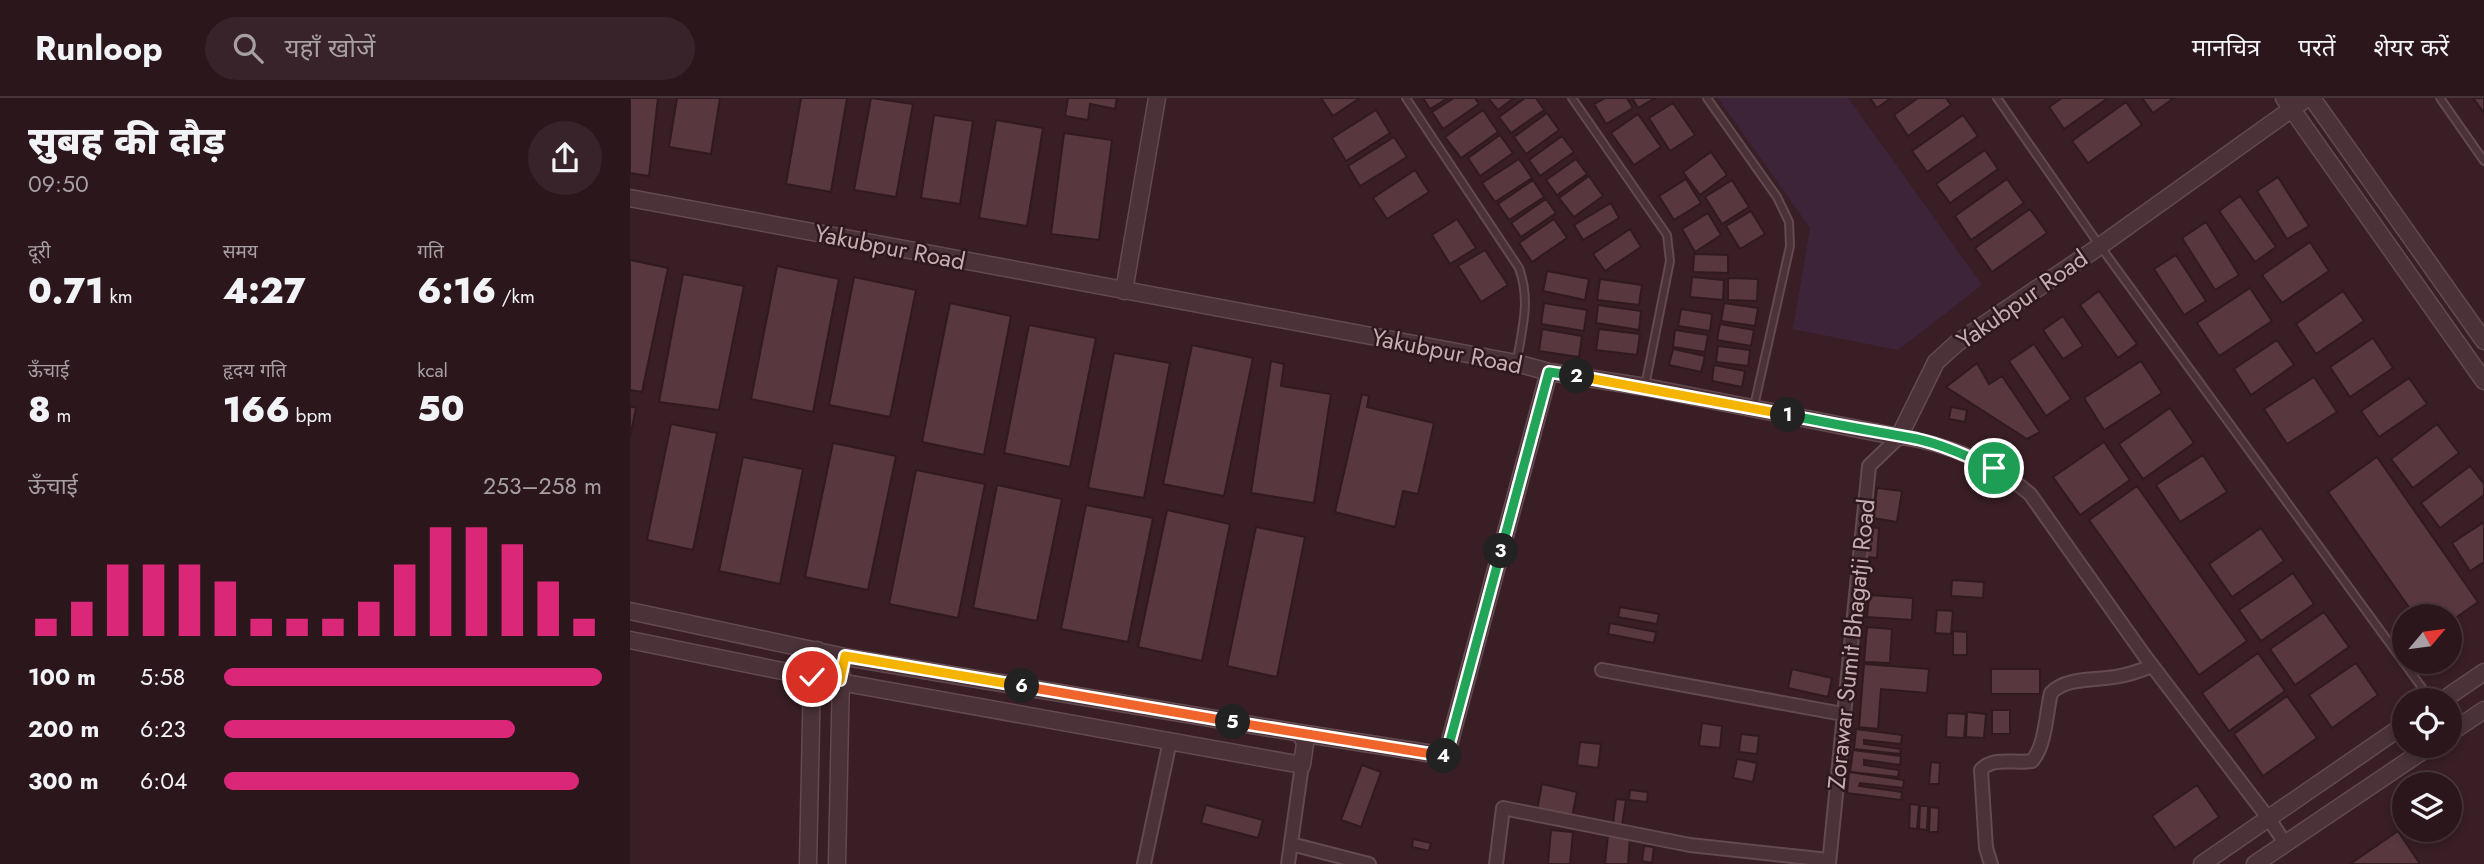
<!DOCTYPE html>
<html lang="hi">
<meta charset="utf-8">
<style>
:root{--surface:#2b161c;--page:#372329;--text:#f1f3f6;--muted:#a69fa3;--line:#47353b;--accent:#db2777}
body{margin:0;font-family:Jost,"Noto Sans Devanagari",sans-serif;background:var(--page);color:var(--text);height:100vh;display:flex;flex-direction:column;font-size:26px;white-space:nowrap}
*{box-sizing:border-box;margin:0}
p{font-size:23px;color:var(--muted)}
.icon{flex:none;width:38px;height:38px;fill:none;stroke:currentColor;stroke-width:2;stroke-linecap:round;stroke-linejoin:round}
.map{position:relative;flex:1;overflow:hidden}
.details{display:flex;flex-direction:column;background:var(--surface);width:630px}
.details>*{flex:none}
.needle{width:46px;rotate:61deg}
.buttons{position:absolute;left:1762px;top:506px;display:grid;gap:14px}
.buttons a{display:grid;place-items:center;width:70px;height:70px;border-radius:50%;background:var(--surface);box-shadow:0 4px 10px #0003,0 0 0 2px var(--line);font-size:35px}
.pin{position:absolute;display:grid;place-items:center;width:60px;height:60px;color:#fff;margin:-30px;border:4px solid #fff;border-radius:50%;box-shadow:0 2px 7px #0007}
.km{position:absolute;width:35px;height:35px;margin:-18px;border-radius:50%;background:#222;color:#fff;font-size:19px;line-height:35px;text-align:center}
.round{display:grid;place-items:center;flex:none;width:74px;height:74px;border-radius:37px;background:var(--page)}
.head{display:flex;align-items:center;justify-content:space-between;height:119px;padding:0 28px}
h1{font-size:38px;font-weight:800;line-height:52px}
.metrics{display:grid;grid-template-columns:repeat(3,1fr);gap:10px;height:119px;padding:7px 28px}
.metrics div{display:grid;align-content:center}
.metrics b{font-size:35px;font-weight:800}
.metrics small{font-size:19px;font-weight:400}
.metrics p{font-size:19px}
.chart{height:196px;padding:14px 28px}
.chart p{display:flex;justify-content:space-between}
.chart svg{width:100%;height:126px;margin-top:7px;stroke:var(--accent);stroke-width:6}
ul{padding:0 28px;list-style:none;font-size:23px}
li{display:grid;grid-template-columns:112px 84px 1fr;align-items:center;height:52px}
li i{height:18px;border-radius:9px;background:var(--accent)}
header{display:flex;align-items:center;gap:42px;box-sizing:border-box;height:98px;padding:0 35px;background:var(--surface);border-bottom:2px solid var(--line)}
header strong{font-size:33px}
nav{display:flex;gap:38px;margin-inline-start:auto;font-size:24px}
.search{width:490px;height:63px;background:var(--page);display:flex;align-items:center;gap:18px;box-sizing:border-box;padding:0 24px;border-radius:38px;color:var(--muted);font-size:26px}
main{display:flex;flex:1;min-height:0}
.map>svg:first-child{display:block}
.green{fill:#3e2439}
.building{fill:#58373f;stroke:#301a1f;stroke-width:2}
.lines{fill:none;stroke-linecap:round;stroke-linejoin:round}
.service-casing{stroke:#624a4f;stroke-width:10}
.minor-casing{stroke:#624a4f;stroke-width:16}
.tertiary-casing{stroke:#624a4f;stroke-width:19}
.service{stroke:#4a3238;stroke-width:6}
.minor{stroke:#4a3238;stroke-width:12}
.tertiary{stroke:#4a3238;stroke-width:16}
.split-1-casing{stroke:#fff;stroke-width:14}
.split-2-casing{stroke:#fff;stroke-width:14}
.split-3-casing{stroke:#fff;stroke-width:14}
.split-4-casing{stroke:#fff;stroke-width:14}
.split-5-casing{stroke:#fff;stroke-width:14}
.split-6-casing{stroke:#fff;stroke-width:14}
.split-7-casing{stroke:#fff;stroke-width:14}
.split-1{stroke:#22a559;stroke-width:9}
.split-2{stroke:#f5b400;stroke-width:9}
.split-3{stroke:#22a559;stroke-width:9}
.split-4{stroke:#22a559;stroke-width:9}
.split-5{stroke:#f0652b;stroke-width:9}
.split-6{stroke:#f0652b;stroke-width:9}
.split-7{stroke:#f5b400;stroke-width:9}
.labels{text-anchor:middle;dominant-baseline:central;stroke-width:5;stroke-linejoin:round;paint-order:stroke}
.street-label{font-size:24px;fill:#c7acb2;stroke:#2e181d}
</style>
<header>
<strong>Runloop</strong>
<div class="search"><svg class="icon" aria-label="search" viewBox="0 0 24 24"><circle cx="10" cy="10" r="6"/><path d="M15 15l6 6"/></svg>यहाँ खोजें</div>
<nav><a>मानचित्र</a><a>परतें</a><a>शेयर करें</a></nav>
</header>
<main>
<section class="details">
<div class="head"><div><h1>सुबह की दौड़</h1><p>09:50</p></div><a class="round"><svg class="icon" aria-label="share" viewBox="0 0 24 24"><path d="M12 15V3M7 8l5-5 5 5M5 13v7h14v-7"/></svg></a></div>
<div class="metrics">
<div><p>दूरी</p><b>0.71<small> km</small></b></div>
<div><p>समय</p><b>4:27</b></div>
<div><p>गति</p><b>6:16<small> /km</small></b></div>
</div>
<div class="metrics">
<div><p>ऊँचाई</p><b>8<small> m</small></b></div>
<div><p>हृदय गति</p><b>166<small> bpm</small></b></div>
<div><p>kcal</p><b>50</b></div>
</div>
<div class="chart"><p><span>ऊँचाई</span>253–258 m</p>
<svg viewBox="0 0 160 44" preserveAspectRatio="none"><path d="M5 44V38M15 44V32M25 44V19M35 44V19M45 44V19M55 44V25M65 44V38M75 44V38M85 44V38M95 44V32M105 44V19M115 44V6M125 44V6M135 44V12M145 44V25M155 44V38"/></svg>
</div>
<ul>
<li><b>100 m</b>5:58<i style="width:100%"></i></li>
<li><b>200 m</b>6:23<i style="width:77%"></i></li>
<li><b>300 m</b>6:04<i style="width:94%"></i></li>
</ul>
</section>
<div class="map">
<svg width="1854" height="766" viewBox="0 0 1854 766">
<rect width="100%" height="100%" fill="#391e25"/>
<path class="green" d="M1088,0H1218L1352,187L1268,252L1163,231L1180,130Z"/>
<path class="building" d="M0,0H28L19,78L0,75Z
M47,0H90L81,56L39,49Z
M171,0H217L201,94L156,86Z
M241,0L283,6L266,99L224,92Z
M438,0H487L485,11L460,6L458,22L435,18Z
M691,0H730L703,18Z
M793,0H818L800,11Z
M824,0H845L849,6L813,31L802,14Z
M858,0H884L868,12Z
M895,0H906L914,12L881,35L869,19Z
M975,0H997L1003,10L976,26L964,6Z
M1002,0H1025L1008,10Z
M1240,0H1261L1247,10Z
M1288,0H1316L1321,7L1278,38L1264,17Z
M1432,0H1478L1434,31L1419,9Z
M1512,0H1544L1523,15Z
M1843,0H1854V15Z
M1496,4L1512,27L1458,65L1442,43Z
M1043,5L1065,37L1040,53L1019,20Z
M746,12L760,35L716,63L702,40Z
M853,12L868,34L831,60L815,39Z
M917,15L929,32L896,56L884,39Z
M1008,16L1031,49L1004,67L981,35Z
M304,17L343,23L330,106L291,100Z
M1333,17L1348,38L1297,74L1282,53Z
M366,22L413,30L397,128L349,120Z
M434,35L482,42L469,142L421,136Z
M870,37L883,55L850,78L838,60Z
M932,38L944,54L910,78L899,62Z
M764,39L777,59L730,88L718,68Z
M1355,52L1368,71L1320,105L1306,86Z
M1081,54L1097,77L1070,97L1053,74Z
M889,61L902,80L865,104L852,85Z
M946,61L957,76L927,97L916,82Z
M785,72L799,94L757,121L743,100Z
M959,78L973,98L944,119L929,100Z
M1648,79L1679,128L1657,141L1627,93Z
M1056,81L1071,105L1044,122L1029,98Z
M1377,81L1394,105L1341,142L1325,118Z
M903,82L914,99L879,122L868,106Z
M1102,82L1119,109L1092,126L1075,99Z
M1610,98L1646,149L1625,164L1589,113Z
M916,101L926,115L891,139L881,125Z
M981,105L989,120L953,142L944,127Z
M1400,111L1417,135L1362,174L1345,150Z
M1121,113L1135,136L1110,151L1096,128Z
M1078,115L1091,137L1065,154L1052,131Z
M827,121L846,150L820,166L802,137Z
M924,121L937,140L902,164L889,145Z
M1576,124L1609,177L1585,192L1552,140Z
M1000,131L1011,149L975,173L963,156Z
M1680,144L1699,173L1652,205L1632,177Z
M855,152L878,187L851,204L828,168Z
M1064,156L1098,157V175L1063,174Z
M1546,157L1576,203L1554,217L1524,171Z
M0,162L38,170L12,294L0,292Z
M147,168L209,181L183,314L121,301Z
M917,173L959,181L955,202L913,193Z
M53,176L114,188L89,312L29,304Z
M224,179L286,192L260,319L199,307Z
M1062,179L1094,182L1093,202L1060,199Z
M1098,180L1128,181L1127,203L1098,202Z
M970,181L1012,187L1009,207L967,202Z
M1620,190L1642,223L1589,258L1567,225Z
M1469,193L1507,246L1488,260L1450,207Z
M1713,193L1734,223L1686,256L1666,226Z
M320,205L381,218L354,357L292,344Z
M914,205L957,212L954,233L911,226Z
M1094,205L1128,210L1125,228L1091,223Z
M968,207L1011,213L1009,232L966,225Z
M1051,211L1082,216L1080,233L1048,228Z
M1433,218L1453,248L1433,261L1413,232Z
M1090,226L1124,232L1121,248L1087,242Z
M399,227L466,240L440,369L374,355Z
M912,231L952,238L949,259L909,253Z
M969,231L1010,236L1007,257L966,252Z
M1045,232L1078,237L1075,254L1043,249Z
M1743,240L1763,270L1720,299L1700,269Z
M1647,242L1664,267L1621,297L1604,271Z
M1404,246L1441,301L1416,318L1379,263Z
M562,247L623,260L594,398L533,386Z
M1088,248L1120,252L1118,268L1086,264Z
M1043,251L1075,258L1071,274L1039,267Z
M484,255L540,265L514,400L458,390Z
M641,263L654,266L651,288L701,296L684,405L621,395Z
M1511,263L1532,295L1474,332L1454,300Z
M1347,265L1359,286L1372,278L1410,334L1397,341L1316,289Z
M1084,267L1115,273L1112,289L1082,283Z
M1684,279L1707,314L1657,346L1634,311Z
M1779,280L1797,306L1749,339L1731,313Z
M732,296L739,298L737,309L804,325L788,396L773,393L765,429L705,414Z
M0,308L6,310L0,339Z
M1321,309L1337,312L1335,324L1319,321Z
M1540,310L1564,345L1513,381L1489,346Z
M41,326L87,335L63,452L17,442Z
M1807,326L1829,355L1783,390L1761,361Z
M1474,344L1500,382L1450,417L1423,379Z
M203,345L266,358L238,492L175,479Z
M1573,357L1597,394L1550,424L1526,387Z
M113,359L173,371L150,486L89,473Z
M1747,359L1848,504L1820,524V518H1785L1698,394Z
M1840,368L1854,386V397L1810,430L1791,405Z
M286,372L355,386L328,520L259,506Z
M367,387L432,401L407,523L343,510Z
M1507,388L1617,543L1569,577L1459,422Z
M1247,390L1272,393L1267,424L1243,420Z
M456,407L523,420L498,544L431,531Z
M537,412L600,426L572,563L508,549Z
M1854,424V464L1840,473L1822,445Z
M626,429L675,439L647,579L597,568Z
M1239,429L1249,430L1247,460L1236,459Z
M1631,430L1654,463L1602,499L1579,466Z
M1663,475L1684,506L1631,543L1609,512Z
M1322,482L1354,484L1353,500L1321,498Z
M1239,497L1283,500L1282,522L1237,519Z
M990,509L1029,516L1027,526L988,519Z
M1307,512L1323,513L1321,536L1305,535Z
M1694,514L1719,549L1665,587L1640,551Z
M980,525L1026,534L1024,545L978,536Z
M1237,529L1262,531L1260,565L1234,564Z
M1323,533L1337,534V557H1323Z
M1628,555L1655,593L1599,633L1572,595Z
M1726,565L1748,597L1702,630L1679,597Z
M1234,566L1299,571L1297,595L1251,591L1248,631L1229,629Z
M1162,571L1202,580L1198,599L1158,590Z
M1361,571H1410V596H1361Z
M1657,598L1687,640L1633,678L1604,636Z
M1362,612H1380V636H1362Z
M1337,614L1356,616L1354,640L1336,639Z
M1317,615L1336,616L1334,640L1316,639Z
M1072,625L1092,628L1090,650L1069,648Z
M1226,631L1272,637L1271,646L1234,642V646L1271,651L1270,656L1224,651Z
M1111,636L1129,638L1127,656L1109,654Z
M950,644L971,646L968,670L947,667Z
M1223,652L1271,658L1270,667L1234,662V667L1269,672L1268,679L1220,674Z
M1107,661L1127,665L1123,684L1103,680Z
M1301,664L1310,665L1309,686H1299Z
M732,667L751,674L731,729L711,722Z
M1219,674L1274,682L1273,690L1230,685L1229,688L1272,694L1271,702L1217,695Z
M912,686L947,694L942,719L907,712Z
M1567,687L1589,719L1545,750L1522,718Z
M1000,692L1018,694L1017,704L999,702Z
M986,701L996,702L992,727L983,726Z
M1280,706L1289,707L1287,731L1279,730Z
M576,707L633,722L628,740L571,725Z
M1290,708H1298L1297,732L1289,731Z
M1300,709L1309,710L1308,734H1299Z
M921,732L943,734L940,766H918Z
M1768,733L1790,766H1720Z
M978,737L1000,739L998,766H975Z
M783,741L801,745L799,753L782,749Z
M1014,748L1024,749L1022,765L1012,763Z"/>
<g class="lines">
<defs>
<path id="service" d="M776,0L889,170C901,204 892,229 887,263
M942,0L1037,137L1040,163L1015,288
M1077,0L1147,99L1159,124L1160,148L1124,308
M1367,0L1470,148L1801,602
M1810,0L1854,63"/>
<path id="minor" d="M972,572L1213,616
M661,746L739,766
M514,766L540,643
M658,766L672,667
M866,766L873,710L1060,747L1199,762
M1199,766L1239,368L1269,339C1316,345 1364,365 1400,396L1514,557L1639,721L1655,745
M1361,766L1356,750L1351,672C1363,658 1385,666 1402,663C1416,647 1416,615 1421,595C1437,578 1469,583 1490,578C1501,576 1512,572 1522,568"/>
<path id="tertiary" d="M1654,0L1854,283
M1682,0L1854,243
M0,100L886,265L919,274L1015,289L1269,339L1306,264L1327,245L1470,148L1677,0
M494,193L527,0
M0,513L215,559L670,635L675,645L672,667L182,579L0,542
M1813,602L1854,574
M670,635L816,658L919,274
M1820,635L1854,612
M178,766L182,579L187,552
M207,766L211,575
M1572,766L1774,627
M1625,766L1800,648"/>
</defs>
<use href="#service" class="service-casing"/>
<use href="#minor" class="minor-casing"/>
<use href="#tertiary" class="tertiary-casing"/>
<use href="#service" class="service"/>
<use href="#minor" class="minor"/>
<use href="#tertiary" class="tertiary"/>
</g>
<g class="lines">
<defs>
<path id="split-1" d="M1158,317C1201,326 1244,333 1287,341C1314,347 1339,359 1364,370"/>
<path id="split-2" d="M947,278L1158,317"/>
<path id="split-3" d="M871,453L919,274L947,278"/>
<path id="split-4" d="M814,658H816L871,453"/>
<path id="split-5" d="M603,624L814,658"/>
<path id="split-6" d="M392,588L603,624"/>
<path id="split-7" d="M182,579L210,582L215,558L392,588"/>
</defs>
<use href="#split-1" class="split-1-casing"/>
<use href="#split-2" class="split-2-casing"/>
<use href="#split-3" class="split-3-casing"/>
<use href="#split-4" class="split-4-casing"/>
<use href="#split-5" class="split-5-casing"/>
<use href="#split-6" class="split-6-casing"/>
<use href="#split-7" class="split-7-casing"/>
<use href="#split-1" class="split-1"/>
<use href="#split-2" class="split-2"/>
<use href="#split-3" class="split-3"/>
<use href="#split-4" class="split-4"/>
<use href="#split-5" class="split-5"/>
<use href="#split-6" class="split-6"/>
<use href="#split-7" class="split-7"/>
</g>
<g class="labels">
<g class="street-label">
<text transform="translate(260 149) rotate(11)">Yakubpur Road</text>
<text transform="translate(1392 201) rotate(-35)">Yakubpur Road</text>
<text transform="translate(817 253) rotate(11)">Yakubpur Road</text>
<text transform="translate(1221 546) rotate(-84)">Zorawar Sumit Bhagatji Road</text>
</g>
</g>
</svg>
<div class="buttons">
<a><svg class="needle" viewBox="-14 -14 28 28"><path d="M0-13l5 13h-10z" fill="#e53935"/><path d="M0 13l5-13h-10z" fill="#a69fa3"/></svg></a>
<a><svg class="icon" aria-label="locate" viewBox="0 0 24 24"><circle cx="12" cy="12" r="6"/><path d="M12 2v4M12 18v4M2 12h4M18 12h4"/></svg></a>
<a><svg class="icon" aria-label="layers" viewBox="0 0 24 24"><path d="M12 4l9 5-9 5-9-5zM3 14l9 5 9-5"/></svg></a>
</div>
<div class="pin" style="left:1364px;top:370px;background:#1e9e55"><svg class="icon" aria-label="arrive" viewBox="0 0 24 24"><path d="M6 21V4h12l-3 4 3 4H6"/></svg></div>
<div class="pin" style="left:182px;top:579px;background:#d93025"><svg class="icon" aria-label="check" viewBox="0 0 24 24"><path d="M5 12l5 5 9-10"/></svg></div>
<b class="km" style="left:1158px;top:317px">1</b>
<b class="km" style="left:947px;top:278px">2</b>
<b class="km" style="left:871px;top:453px">3</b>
<b class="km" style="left:814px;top:658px">4</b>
<b class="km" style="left:603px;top:624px">5</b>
<b class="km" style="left:392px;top:588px">6</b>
</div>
</main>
